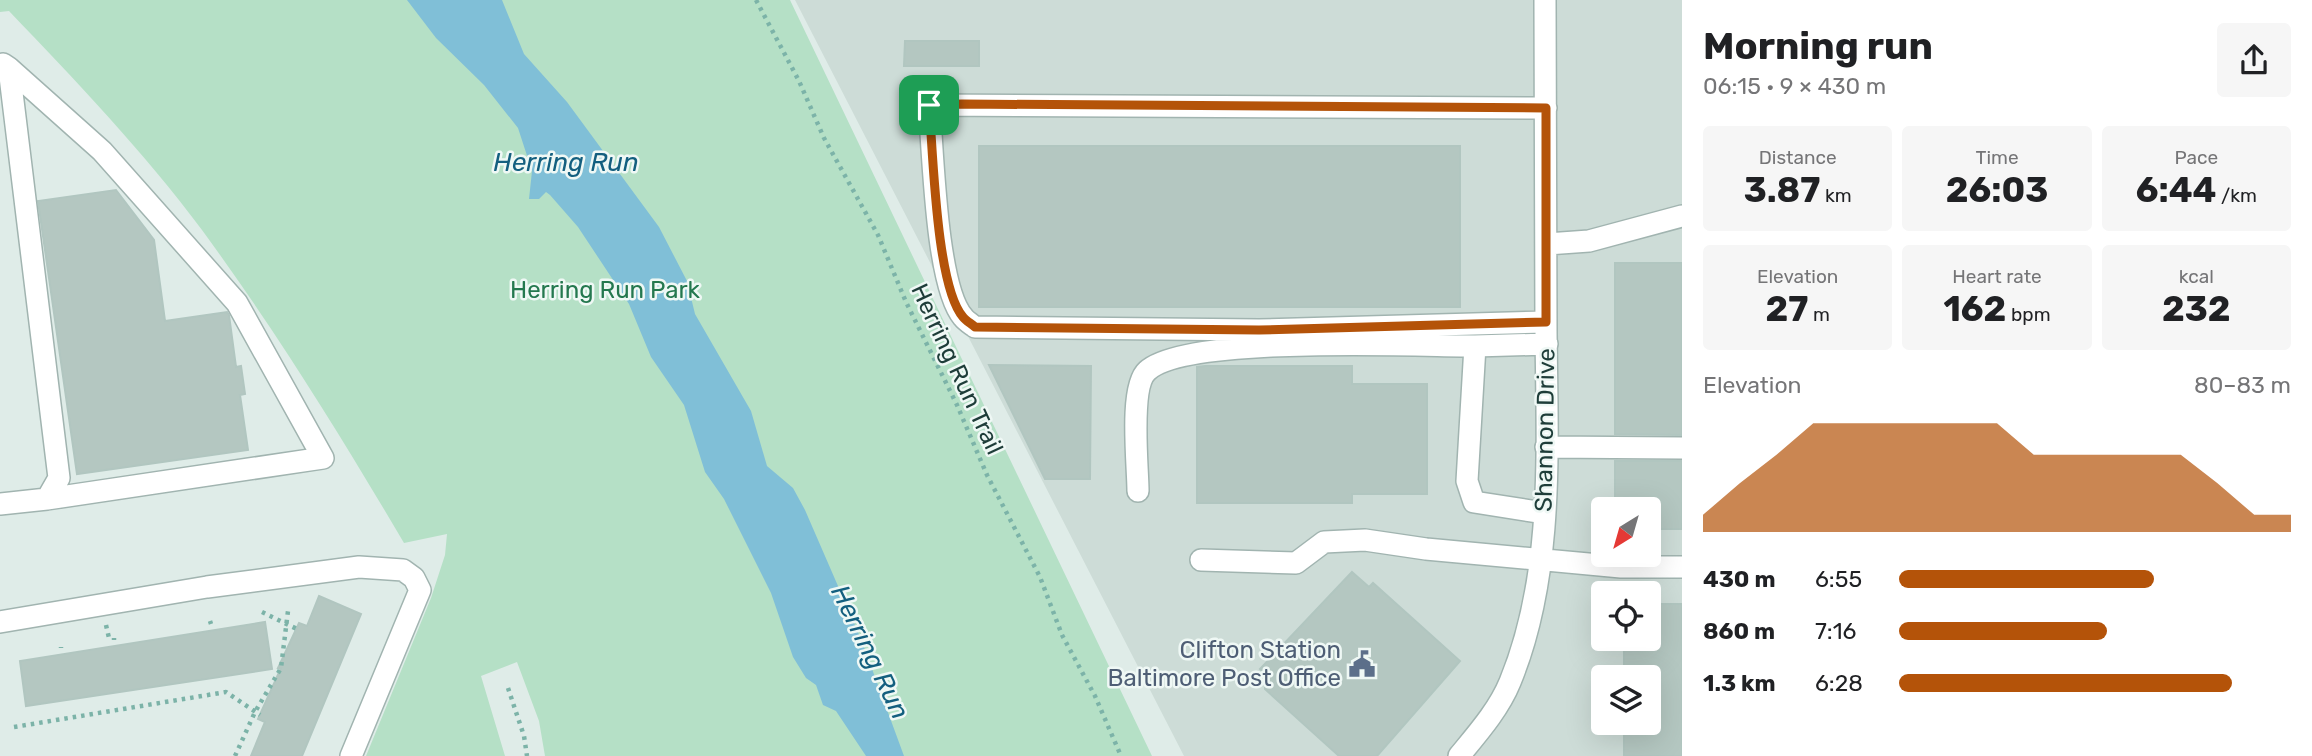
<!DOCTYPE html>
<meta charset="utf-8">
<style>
:root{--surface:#fff;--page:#f6f6f6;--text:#202124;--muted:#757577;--accent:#b45309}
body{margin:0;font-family:Rubik,sans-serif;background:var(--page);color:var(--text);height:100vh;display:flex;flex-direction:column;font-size:26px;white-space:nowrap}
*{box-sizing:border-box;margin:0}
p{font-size:23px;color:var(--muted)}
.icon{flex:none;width:38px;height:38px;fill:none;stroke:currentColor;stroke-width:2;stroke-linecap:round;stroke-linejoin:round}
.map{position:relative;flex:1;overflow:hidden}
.sheet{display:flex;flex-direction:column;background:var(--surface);width:630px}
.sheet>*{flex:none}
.needle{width:46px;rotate:217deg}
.tools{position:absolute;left:1591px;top:497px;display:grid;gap:14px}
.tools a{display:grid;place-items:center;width:70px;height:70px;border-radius:7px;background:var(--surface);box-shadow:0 7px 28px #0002;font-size:35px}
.pin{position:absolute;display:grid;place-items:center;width:60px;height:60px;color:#fff;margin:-30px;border-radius:14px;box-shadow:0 4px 10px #0006}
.round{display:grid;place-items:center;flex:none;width:74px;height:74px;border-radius:7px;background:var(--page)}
.summary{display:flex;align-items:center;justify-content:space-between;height:119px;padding:0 21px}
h1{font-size:38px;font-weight:700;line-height:52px}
.figures{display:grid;grid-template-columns:repeat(3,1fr);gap:10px;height:119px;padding:7px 21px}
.figures div{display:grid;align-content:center;border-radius:7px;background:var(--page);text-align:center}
.figures b{font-size:35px;font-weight:700}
.figures small{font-size:19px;font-weight:400}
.figures p{font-size:19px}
.chart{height:196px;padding:14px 21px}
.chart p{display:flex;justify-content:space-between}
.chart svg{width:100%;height:126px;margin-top:7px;fill:var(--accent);opacity:.7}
ul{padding:0 21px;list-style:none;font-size:23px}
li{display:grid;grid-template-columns:112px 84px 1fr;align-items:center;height:52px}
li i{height:18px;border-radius:9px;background:var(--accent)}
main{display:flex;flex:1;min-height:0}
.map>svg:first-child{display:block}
.built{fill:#cddcd7;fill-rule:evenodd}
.green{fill:#b5e0c6}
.water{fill:#80bfd7}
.building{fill:#b4c7c1;stroke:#b1c6c0;stroke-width:2}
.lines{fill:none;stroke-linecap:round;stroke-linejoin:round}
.minor-casing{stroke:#a1b4b0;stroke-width:24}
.path{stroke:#7cb3a8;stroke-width:4.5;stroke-dasharray:3.5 5;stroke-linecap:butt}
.minor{stroke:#fff;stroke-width:21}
.route-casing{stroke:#fff;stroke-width:14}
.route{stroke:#b45309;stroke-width:9}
.labels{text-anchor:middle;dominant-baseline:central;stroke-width:5;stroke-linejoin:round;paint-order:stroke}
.park-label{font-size:24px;fill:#24784f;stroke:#eff8f5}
.street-label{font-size:24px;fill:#1e3d39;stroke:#eff8f5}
.service-label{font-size:24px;fill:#4e5e75;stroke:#eff8f5;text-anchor:end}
.water-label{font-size:26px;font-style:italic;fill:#135f7f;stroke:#eff8f5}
</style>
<main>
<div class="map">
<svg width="1682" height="756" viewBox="0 0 1682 756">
<rect width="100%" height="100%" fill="#dfece8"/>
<path class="built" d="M795,0H1682V756H1184ZM1603,509H1648V555H1603ZM1603,593H1648V639H1603ZM1603,677H1648V723H1603Z"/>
<path class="green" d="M0,0H790L1152,756H545L539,721L517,662L481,676L505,756H366L431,598L445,555L447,534L404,543C341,436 276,331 202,230C144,152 76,81 9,11L0,12Z"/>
<path class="water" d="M407,0H502L524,54L567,102L659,227L687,281L695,314L751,411L767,466L793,488L805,510L861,639L904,756H866L836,711L823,705L816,685L806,678L793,657L771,593L724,499L705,472L684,405L651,357L629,304L578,227L550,195L546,192L539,199H529L532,171L518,128L484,85L436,38Z"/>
<path class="building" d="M905,41H979V66H904Z
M979,146H1460V307H979Z
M116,190L154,240L165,321L227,312L229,315L236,367L241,366L245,394L240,395L248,450L77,474L38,201Z
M1615,263H1682V435L1615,434Z
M989,365L1091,366L1090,479H1045Z
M1205,366H1352V384H1427V494H1352V503H1197V367Z
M1615,461H1682V529H1648V509H1615Z
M1352,572L1369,587L1373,583L1460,661L1377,756H1339L1265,689L1264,673L1260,669Z
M319,596L361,614L302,756H251L265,722L258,719L281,668H278L299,623L307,626Z
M1648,604H1682V756H1624V723H1648V677H1624V639H1648Z
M265,622L272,669L26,706L20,661Z"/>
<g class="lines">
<defs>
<path id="minor" d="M9,68L102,151L237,303L323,458L47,499
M1546,108L929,105C933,150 936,286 963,317C966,321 971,324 975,327L1259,330L1546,322
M1547,244L1589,241L1682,216
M1546,447L1682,448
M1138,491C1138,466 1129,387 1147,371C1185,335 1415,346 1475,346
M0,504L47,499L59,478L9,68L3,64
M1544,513L1474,502L1467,481L1475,346L1547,344
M1201,560L1296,563L1324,542L1365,540L1426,549L1621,567H1682
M0,622L207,587L359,567L403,570L414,578L420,590L351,756
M1459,756C1478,733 1499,709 1510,682C1555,573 1547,445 1546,330C1546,220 1546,110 1545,0"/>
</defs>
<use href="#minor" class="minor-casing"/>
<path class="path" d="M756,0L799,81L824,138L878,235L906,302L957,405L987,475L1040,577L1062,635L1095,696L1121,756
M262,612L297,629
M210,621L211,624
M106,625L109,638
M114,638V640
M61,647V648
M508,688L524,736L527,756
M14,727L226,692L260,715
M235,756L255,712L281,668L288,611"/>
<use href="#minor" class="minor"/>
</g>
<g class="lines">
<defs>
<path id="route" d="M962,104L1546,108V322L1259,330L975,327C972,324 966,321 963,317C936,286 933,150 929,105Z"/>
</defs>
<use href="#route" class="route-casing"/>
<use href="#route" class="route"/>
</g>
<defs>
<symbol id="civic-bare" viewBox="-9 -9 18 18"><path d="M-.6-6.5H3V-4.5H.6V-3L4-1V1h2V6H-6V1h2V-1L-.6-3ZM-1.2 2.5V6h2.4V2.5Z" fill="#5c6f8a" stroke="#eff8f5" stroke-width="2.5" paint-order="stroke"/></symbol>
</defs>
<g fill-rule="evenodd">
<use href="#civic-bare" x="1343" y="645" width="38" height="38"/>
</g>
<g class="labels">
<g class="park-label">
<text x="605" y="290">Herring Run Park</text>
</g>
<g class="street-label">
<text transform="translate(957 369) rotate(65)">Herring Run Trail</text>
<text transform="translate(1545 430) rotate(-89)">Shannon Drive</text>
</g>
<g class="service-label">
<text x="1341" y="650">Clifton Station<tspan x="1341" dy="28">Baltimore Post Office</tspan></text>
</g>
<g class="water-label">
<text x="566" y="162">Herring Run</text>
<text transform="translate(870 652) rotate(64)">Herring Run</text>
</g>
</g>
</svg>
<div class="tools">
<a><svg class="needle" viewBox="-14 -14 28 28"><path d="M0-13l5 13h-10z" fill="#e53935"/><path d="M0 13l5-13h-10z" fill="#757577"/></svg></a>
<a><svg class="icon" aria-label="locate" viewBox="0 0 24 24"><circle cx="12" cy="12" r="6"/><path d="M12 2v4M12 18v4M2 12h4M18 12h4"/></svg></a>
<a><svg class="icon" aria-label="layers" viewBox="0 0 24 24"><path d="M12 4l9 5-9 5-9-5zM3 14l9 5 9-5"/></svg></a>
</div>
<div class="pin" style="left:929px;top:105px;background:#1e9e55"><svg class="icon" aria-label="arrive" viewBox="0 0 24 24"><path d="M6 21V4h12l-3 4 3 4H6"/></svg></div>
</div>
<section class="sheet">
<div class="summary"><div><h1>Morning run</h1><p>06:15 · 9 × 430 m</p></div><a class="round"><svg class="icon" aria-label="share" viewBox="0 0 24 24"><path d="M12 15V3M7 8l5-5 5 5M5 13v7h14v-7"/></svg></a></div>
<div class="figures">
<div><p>Distance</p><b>3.87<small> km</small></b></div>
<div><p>Time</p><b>26:03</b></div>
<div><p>Pace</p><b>6:44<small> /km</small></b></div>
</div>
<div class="figures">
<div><p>Elevation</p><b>27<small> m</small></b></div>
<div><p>Heart rate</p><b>162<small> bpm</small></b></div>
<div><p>kcal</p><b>232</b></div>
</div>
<div class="chart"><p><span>Elevation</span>80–83 m</p>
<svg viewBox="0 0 160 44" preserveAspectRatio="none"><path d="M0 44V38L10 27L20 17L30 6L40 6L50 6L60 6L70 6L80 6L90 17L100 17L110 17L120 17L130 17L140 27L150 38L160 38V44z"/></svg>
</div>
<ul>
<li><b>430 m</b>6:55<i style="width:65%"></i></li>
<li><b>860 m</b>7:16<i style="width:53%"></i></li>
<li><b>1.3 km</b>6:28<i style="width:85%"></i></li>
</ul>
</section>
</main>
